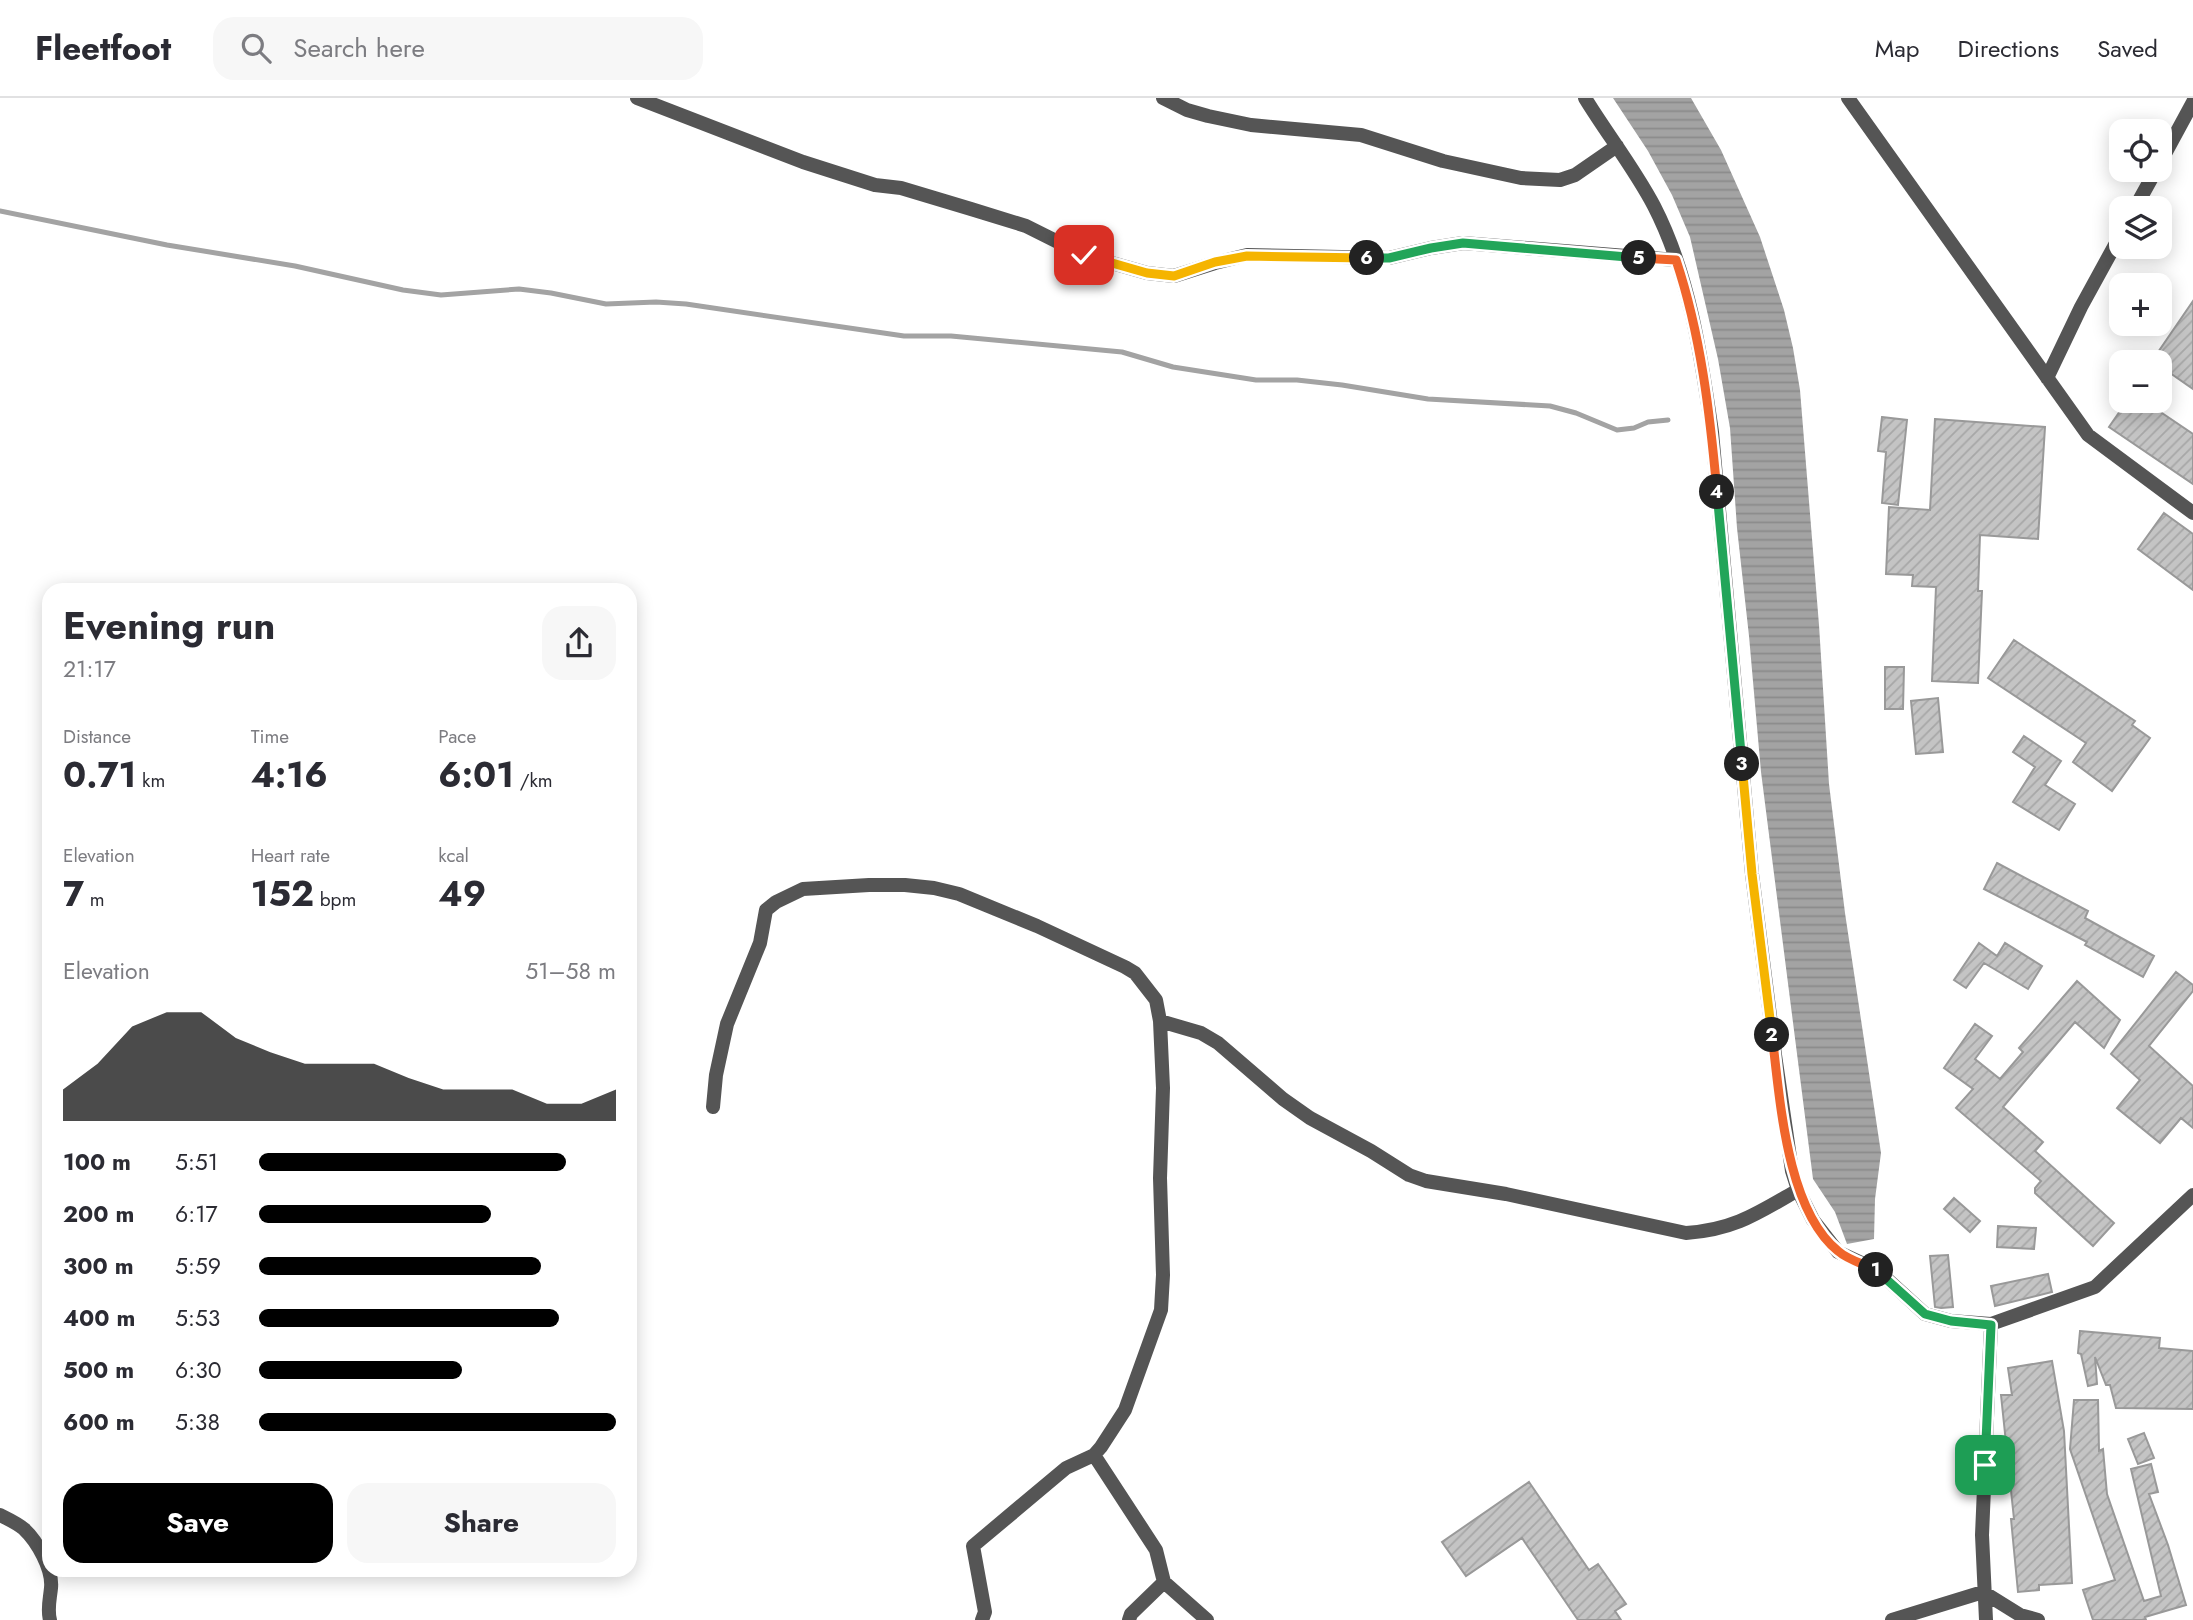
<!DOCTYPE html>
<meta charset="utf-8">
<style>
:root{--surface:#fff;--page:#f7f7f7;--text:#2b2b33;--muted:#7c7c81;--line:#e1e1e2;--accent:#000}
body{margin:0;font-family:Jost,sans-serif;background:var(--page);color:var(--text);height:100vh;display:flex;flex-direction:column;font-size:26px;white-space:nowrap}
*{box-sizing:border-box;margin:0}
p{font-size:23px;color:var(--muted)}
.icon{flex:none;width:38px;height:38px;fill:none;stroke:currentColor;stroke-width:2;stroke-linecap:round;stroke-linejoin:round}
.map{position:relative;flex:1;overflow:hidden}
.drawer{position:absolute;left:42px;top:485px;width:595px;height:994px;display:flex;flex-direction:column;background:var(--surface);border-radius:21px;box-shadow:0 4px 18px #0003}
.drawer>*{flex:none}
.fabs{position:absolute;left:2109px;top:21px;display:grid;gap:14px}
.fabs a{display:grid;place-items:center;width:63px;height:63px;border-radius:14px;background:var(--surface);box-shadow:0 4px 18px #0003;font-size:35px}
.pin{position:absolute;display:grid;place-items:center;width:60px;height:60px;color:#fff;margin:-30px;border-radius:14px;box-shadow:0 4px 10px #0006}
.km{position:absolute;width:35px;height:35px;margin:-18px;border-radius:50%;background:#222;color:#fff;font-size:19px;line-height:35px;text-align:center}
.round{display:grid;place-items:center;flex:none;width:74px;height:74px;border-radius:21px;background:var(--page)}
.head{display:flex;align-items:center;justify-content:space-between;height:119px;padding:0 21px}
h1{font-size:38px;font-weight:700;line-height:52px}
.metrics{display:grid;grid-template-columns:repeat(3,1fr);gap:10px;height:119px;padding:7px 21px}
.metrics div{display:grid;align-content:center}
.metrics b{font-size:35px;font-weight:700}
.metrics small{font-size:19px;font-weight:400}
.metrics p{font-size:19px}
.chart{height:196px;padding:14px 21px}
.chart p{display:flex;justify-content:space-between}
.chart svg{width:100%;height:126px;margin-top:7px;fill:var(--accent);opacity:.7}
.button{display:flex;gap:14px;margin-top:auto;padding:14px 21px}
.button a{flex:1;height:80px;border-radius:21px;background:var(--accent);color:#fff;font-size:28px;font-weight:700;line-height:80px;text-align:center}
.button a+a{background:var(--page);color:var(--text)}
ul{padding:0 21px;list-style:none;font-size:23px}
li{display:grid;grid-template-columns:112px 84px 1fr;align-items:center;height:52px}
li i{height:18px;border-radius:9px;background:var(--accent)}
header{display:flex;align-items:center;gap:42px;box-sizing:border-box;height:98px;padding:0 35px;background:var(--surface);border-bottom:2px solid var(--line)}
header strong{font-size:33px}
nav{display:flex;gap:38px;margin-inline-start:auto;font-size:24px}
.search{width:490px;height:63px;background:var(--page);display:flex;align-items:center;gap:18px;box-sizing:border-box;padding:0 24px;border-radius:21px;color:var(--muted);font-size:26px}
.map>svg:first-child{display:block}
.water{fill:url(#water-rules)}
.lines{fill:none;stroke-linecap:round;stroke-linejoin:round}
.stream{stroke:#a3a3a3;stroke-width:5}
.building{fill:url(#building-hatch);stroke:#999;stroke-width:2}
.street{stroke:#555;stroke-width:14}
.split-1-casing{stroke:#fff;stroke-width:14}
.split-2-casing{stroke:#fff;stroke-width:14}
.split-3-casing{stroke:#fff;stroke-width:14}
.split-4-casing{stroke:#fff;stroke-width:14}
.split-5-casing{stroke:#fff;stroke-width:14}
.split-6-casing{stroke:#fff;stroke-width:14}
.split-7-casing{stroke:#fff;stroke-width:14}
.split-1{stroke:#22a559;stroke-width:9}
.split-2{stroke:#f0652b;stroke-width:9}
.split-3{stroke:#f5b400;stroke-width:9}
.split-4{stroke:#22a559;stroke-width:9}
.split-5{stroke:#f0652b;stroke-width:9}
.split-6{stroke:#22a559;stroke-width:9}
.split-7{stroke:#f5b400;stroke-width:9}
</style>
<header>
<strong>Fleetfoot</strong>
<div class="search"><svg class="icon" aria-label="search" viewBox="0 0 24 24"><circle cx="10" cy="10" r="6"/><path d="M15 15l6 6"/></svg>Search here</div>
<nav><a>Map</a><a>Directions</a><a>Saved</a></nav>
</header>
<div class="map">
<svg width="2193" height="1522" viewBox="0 0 2193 1522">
<defs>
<pattern id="water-rules" width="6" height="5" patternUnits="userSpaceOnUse" patternTransform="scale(1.75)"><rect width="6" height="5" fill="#a3a3a3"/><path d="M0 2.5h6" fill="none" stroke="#8b8b8b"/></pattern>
<pattern id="building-hatch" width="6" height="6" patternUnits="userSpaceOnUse" patternTransform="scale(1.75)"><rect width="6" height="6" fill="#c4c4c4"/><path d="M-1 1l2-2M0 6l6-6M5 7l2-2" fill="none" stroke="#a7a7a7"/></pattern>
</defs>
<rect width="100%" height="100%" fill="#fff"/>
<path class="water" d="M1613,0H1691L1721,52L1760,139L1784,212L1793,250L1800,292L1819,527L1829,686L1845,815L1881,1055L1875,1101L1874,1141L1847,1146L1835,1114L1813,1081L1761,674L1749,538L1737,430L1730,330L1718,261L1690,139L1672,97L1648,53Z"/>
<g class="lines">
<path class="stream" d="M0,113L167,147L295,168L403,192L441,197L519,191L551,195L606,206L656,204L686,206L904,238H951L1122,254L1173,269L1256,282H1297L1342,287L1428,301L1550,308L1576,315L1617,332L1634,330L1648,324L1668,322"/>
</g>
<path class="building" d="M2193,203V291L2160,268V264L2152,263Z
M2127,303H2144L2193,336V386L2109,329Z
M1882,319L1907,322L1898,407L1882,405L1886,354L1878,353Z
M1935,321L2045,329L2038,441L1980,437L1978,493H1982L1978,585L1932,583L1936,489L1912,488L1913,477L1886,476L1889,409L1930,412Z
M2164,415L2193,436V492L2138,451Z
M2014,542L2135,623L2132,627L2150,640L2112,693L2073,664L2086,645L1988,580Z
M1885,569H1904L1903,611H1885Z
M1938,600L1943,654L1916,656L1911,603Z
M2024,638L2061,663L2045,687L2075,706L2059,732L2013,704L2035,669L2013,654Z
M1997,765L2088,813L2085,820L2154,858L2143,879L2085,847L2087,844L1984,791Z
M1979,845L1997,858L2005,845L2042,868L2028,891L1984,865L1966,890L1954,882Z
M2176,874L2193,887V893L2149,948L2193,988V1030L2181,1020L2160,1045L2117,1010L2140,982L2111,956Z
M2077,883L2120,922L2104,950L2075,924L2003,1009L2043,1044L2035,1053L2114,1125L2093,1148L2035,1095V1090L2041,1083L1956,1010L1973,991L1944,970L1975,926L1992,938L1975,961L2000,981L2023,954L2019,950Z
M1954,1100L1980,1123L1970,1134L1944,1111Z
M1998,1128L2036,1130L2034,1151L1997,1149Z
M1948,1157L1953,1209L1941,1210L1935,1209L1930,1158Z
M2048,1176L2052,1194L1995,1208L1991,1188Z
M2080,1233L2160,1240L2159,1250L2193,1253V1311L2116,1310L2110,1287H2106L2095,1259L2097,1286L2088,1288L2081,1256L2078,1255Z
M2052,1263L2064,1333L2072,1485L2039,1487V1492L2018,1494L2011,1421H2014L2001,1297H2012L2008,1270Z
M2074,1302H2098L2099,1353L2103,1351L2107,1396L2144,1503L2161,1498L2131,1371L2151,1366L2158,1394L2149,1396L2168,1447L2186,1507L2145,1519L2146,1522H2093L2083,1492L2115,1482L2070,1351Z
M2144,1335L2154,1360L2138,1366L2128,1341Z
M1529,1384L1589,1472L1598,1466L1626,1506L1615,1513L1621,1522H1578L1522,1440L1466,1478L1442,1444Z"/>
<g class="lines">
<path class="street" d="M637,0L803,64L875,87L901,90L971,111L1026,128L1084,157L1147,175L1174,178L1215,165L1247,157L1389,160L1431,150L1463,145L1676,162
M1163,0L1187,12L1208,18L1251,27L1361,37L1443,63L1521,80L1560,82L1575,77L1617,48
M1585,0C1607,36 1634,70 1654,108C1690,178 1701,258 1712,334L1752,776L1775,957L1792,1073L1798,1092L1813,1122L1838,1154L1877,1172L1925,1216L1951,1223L1991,1226
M1848,0L2088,337L2193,415
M2160,65L2193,4
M2135,110L2156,72
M2047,280L2081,209L2121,136
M1160,923L1201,935L1218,945L1283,1001L1310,1020L1371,1053L1409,1077L1426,1083L1506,1096L1686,1135C1734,1132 1758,1115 1798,1092
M713,1009L716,977L727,926L760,845L766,812L776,804L803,791L869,787H905L934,790L959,796L1037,828L1125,869L1135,875L1156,902L1160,923L1163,990L1160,1080L1163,1177L1161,1212L1125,1312L1101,1349L1094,1357L1066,1370L973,1448L985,1514L982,1522
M1094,1357L1156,1452L1164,1484L1131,1516L1129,1522
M0,1417C8,1421 17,1425 24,1431C37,1443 53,1471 51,1490C50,1501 47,1511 50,1522
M1164,1484L1207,1522
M1892,1522L1983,1494L2020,1517L2038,1522
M1986,1522L1982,1437L1991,1226L2095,1189L2193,1097"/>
</g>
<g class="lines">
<defs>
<path id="split-1" d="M1876,1172L1925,1216L1951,1223L1991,1227L1985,1367"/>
<path id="split-2" d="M1772,937C1780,1000 1786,1111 1838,1153C1848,1162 1864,1166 1876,1172"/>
<path id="split-3" d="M1742,666L1752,776L1772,937"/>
<path id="split-4" d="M1717,394L1742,666"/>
<path id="split-5" d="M1639,160L1676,162C1701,237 1710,316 1717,394"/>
<path id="split-6" d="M1367,160H1389L1431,150L1463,145L1639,160"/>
<path id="split-7" d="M1084,157L1147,175L1174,178L1215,164L1247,158L1367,160"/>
</defs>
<use href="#split-1" class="split-1-casing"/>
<use href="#split-2" class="split-2-casing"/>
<use href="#split-3" class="split-3-casing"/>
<use href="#split-4" class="split-4-casing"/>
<use href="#split-5" class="split-5-casing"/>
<use href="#split-6" class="split-6-casing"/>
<use href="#split-7" class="split-7-casing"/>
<use href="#split-1" class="split-1"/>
<use href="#split-2" class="split-2"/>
<use href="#split-3" class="split-3"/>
<use href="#split-4" class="split-4"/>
<use href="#split-5" class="split-5"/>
<use href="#split-6" class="split-6"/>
<use href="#split-7" class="split-7"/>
</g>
</svg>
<div class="fabs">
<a><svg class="icon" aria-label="locate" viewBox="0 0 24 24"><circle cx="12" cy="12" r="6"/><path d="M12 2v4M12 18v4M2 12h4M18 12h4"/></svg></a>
<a><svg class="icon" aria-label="layers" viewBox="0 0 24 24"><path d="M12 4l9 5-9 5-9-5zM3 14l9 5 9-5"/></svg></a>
<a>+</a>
<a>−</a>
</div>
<div class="pin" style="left:1985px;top:1367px;background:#1e9e55"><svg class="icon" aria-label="arrive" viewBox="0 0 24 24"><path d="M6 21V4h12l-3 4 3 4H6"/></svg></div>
<div class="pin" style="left:1084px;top:157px;background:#d93025"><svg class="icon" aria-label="check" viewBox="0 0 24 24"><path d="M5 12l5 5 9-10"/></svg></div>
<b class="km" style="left:1876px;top:1172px">1</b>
<b class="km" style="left:1772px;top:937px">2</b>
<b class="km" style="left:1742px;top:666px">3</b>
<b class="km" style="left:1717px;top:394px">4</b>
<b class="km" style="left:1639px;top:160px">5</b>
<b class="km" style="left:1367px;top:160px">6</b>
<section class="drawer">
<div class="head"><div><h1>Evening run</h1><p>21:17</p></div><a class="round"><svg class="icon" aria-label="share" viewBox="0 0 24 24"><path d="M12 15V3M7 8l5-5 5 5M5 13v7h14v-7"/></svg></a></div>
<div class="metrics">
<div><p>Distance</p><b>0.71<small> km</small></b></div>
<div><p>Time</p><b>4:16</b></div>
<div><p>Pace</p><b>6:01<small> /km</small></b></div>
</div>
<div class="metrics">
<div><p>Elevation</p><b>7<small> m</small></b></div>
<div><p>Heart rate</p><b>152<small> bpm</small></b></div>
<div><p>kcal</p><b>49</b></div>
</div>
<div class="chart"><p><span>Elevation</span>51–58 m</p>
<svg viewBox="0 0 160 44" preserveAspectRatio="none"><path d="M0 44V33L10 24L20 11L30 6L40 6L50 15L60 20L70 24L80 24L90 24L100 29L110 33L120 33L130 33L140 38L150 38L160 33V44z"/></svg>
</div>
<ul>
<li><b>100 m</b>5:51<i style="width:86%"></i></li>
<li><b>200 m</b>6:17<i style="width:65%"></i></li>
<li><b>300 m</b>5:59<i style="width:79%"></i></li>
<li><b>400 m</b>5:53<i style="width:84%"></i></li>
<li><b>500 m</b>6:30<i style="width:57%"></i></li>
<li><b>600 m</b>5:38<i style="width:100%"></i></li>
</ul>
<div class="button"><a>Save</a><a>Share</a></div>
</section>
</div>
